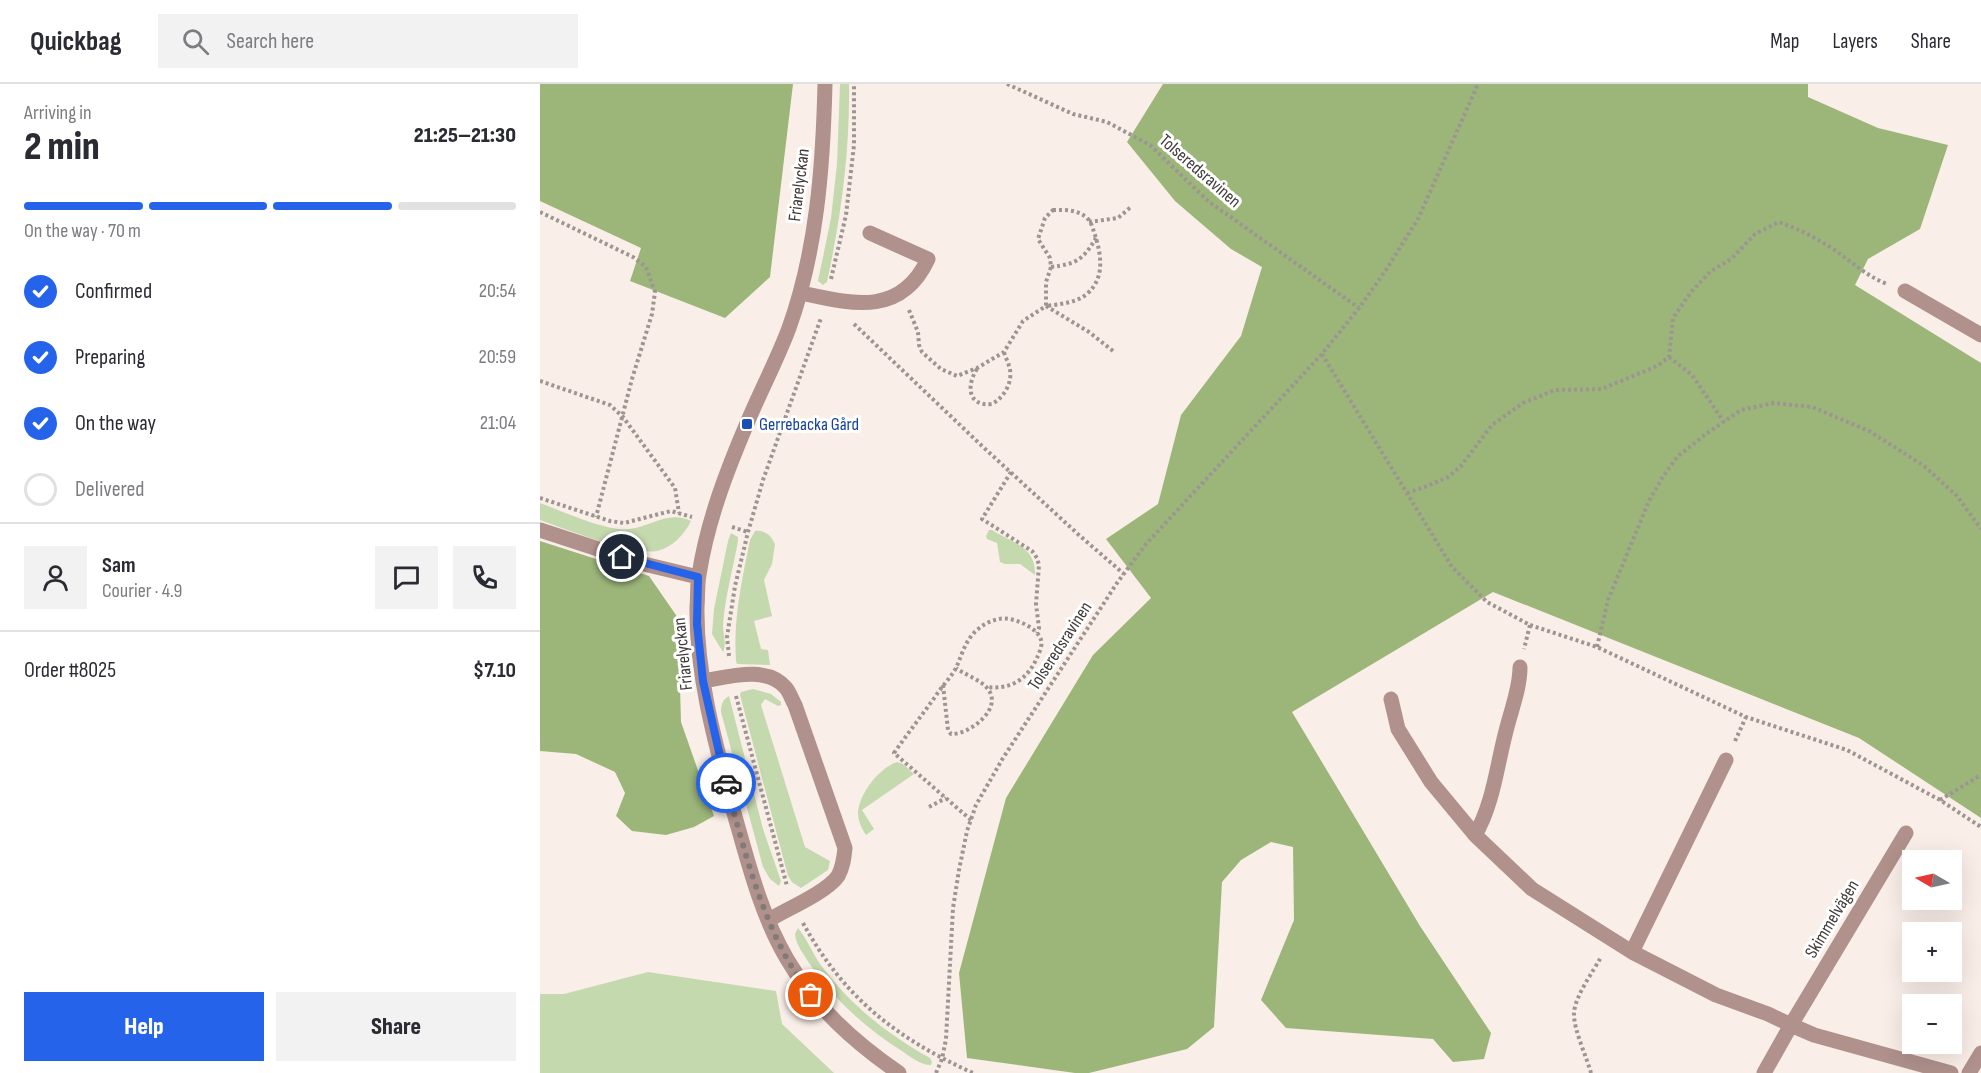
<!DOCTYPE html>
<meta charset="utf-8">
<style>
body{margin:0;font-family:"Sofia Sans Condensed",sans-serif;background:#f2f2f3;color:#2b2b33;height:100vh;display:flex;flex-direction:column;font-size:22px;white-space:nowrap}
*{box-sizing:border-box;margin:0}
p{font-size:20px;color:#7c7c81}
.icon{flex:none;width:33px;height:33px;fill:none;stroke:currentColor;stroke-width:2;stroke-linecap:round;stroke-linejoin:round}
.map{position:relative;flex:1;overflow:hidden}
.sheet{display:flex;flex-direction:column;background:#fff;width:540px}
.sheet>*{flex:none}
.needle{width:39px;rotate:279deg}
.tools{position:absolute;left:1362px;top:766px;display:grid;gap:12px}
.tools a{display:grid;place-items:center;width:60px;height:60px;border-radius:0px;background:#fff;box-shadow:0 6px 24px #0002;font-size:30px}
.pin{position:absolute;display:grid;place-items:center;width:51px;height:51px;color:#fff;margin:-26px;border:3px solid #fff;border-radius:50%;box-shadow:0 2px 6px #0007}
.courier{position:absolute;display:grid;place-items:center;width:60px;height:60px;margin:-30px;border:4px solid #2563eb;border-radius:50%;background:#fff;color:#222;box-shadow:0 2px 8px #0007}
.summary em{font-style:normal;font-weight:800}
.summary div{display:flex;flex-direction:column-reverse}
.summary{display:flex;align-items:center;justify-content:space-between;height:102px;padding:0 24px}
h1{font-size:39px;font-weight:800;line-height:45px}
.bar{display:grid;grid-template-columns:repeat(4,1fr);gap:9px 6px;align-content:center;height:72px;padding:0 24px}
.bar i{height:8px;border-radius:4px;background:#e1e1e2}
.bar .current{background:#2563eb}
.bar p{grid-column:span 4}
.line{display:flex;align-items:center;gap:15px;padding:0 24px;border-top:2px solid #e1e1e2}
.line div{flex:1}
.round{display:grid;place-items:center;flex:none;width:63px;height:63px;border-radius:0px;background:#f2f2f3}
ol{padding:0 24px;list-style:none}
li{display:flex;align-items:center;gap:18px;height:66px}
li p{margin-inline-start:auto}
li .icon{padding:6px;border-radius:50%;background:#2563eb;color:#fff;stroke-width:4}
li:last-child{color:#7c7c81}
li i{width:33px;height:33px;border:3px solid #e1e1e2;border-radius:50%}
.cta{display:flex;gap:12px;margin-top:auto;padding:12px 24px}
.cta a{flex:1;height:69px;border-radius:0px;background:#2563eb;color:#fff;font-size:24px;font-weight:800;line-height:69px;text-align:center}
.cta a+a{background:#f2f2f3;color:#2b2b33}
header{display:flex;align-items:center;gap:36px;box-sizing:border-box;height:84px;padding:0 30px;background:#fff;border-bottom:2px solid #e1e1e2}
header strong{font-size:28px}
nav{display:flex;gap:33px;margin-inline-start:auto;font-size:21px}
.search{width:420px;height:54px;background:#f2f2f3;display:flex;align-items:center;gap:15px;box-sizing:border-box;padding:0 21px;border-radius:0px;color:#7c7c81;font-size:22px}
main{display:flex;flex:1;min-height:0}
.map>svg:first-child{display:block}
.green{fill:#c5d9af}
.forest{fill:#9cb67a}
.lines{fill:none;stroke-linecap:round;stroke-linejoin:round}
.path{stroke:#9d9591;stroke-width:4;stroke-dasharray:3 3;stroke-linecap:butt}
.minor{stroke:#b0918c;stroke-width:15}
.done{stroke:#817a76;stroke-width:6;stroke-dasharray:0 10.8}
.route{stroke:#2563eb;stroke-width:8}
.transit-dot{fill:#1a4fb4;stroke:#fff;stroke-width:2}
.labels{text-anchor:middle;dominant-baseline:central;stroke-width:6;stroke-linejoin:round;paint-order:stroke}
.street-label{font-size:18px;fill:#403b39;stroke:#fff}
.transit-label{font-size:18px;fill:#164399;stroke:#fff;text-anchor:start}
</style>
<header>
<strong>Quickbag</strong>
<div class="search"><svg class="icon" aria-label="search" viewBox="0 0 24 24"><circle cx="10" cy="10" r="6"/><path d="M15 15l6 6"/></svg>Search here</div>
<nav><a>Map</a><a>Layers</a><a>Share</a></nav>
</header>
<main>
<section class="sheet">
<div class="summary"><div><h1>2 min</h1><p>Arriving in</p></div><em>21:25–21:30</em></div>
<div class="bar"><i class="current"></i><i class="current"></i><i class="current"></i><i></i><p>On the way · 70 m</p></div>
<ol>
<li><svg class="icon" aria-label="check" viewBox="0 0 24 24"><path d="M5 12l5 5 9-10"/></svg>Confirmed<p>20:54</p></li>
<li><svg class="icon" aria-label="check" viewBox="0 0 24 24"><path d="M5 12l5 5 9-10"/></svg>Preparing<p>20:59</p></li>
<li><svg class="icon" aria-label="check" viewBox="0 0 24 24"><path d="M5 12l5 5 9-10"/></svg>On the way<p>21:04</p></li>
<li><i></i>Delivered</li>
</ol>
<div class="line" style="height:108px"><a class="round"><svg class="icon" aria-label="person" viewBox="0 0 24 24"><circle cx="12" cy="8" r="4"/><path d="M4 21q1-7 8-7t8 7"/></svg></a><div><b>Sam</b><p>Courier · 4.9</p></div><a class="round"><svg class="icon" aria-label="chat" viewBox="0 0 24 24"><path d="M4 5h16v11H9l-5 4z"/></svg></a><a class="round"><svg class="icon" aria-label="phone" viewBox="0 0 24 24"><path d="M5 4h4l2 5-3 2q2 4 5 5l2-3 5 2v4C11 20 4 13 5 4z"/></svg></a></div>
<div class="line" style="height:78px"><div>Order #8025</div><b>$7.10</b></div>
<div class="cta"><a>Help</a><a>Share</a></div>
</section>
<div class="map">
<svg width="1441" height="989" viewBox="0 0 1441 989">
<rect width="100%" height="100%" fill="#faeee8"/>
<path class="green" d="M300,0h9c1,67 -8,133 -22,198l-4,3 -5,-4 13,-63 6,-54z
M0,419c22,8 67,29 89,26 22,-2 39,-19 62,-8 -7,14 -18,26 -34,30 -25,5 -91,-22 -117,-31z
M449,446h3c20,13 44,16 43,45l-15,-11h-15l-5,-2 -3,-19 -10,-4 -1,-3z
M215,447c10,-1 16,4 20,13l-3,20 -8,16 8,36 -18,5 7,28 7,1 2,15 -33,-1 -1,-3c-3,-42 6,-81 14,-121z
M191,449l7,4v4c-5,28 -13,56 -15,84 0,9 4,20 0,27l-11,-18 2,-25 14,-68z
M213,605l18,5 10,8v3l-3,1 -13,-7 -4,6 44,142 25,14 -2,9 -27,18 -9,-6 -4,-6 -48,-181 1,-3z
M189,612l34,133 18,52 -2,5 -9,-7 -7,-12 -42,-155c0,-7 1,-12 8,-16z
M357,678l6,2 11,10 -52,36 12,19 -8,6c-4,-6 -8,-14 -8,-22 1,-19 21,-45 39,-51z
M258,844c9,11 14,24 22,36 31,42 66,69 110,94l2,4 -1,3c-10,0 -21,-8 -29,-14 -37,-23 -68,-52 -93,-88 -6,-10 -13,-18 -14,-29z
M108,888l128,19 6,33 52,49h-294v-79h24z"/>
<path class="forest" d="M0,0h253l-23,193 -45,41 -95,-37 11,-33 -101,-47z
M623,0h645v13l70,31 70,17 -28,84 -52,30 -13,26 126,78v455l-122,-80 -366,-146 -201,120 128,214 71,107 -7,26 -31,3 -20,-23 -147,-11 -25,-28 33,-80 -1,-73 -22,-5 -30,18 -19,22 -8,145 -27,22 -98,24h-14l-108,-15 -8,-85 47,-175 87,-143 58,-57 -45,-59 52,-35 23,-89 60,-79 21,-69 -31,-18 -56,-48 -48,-59z
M0,457l109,35 29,42 3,104 33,94 -20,11 -28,8 -34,-4 -16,-15 9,-23 -10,-21 -39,-18 -36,-3z"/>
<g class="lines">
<path class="path" d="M467,0l66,30 34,8 43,23 58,56 151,107
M513,126c12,0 25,-1 35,9 4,4 5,11 7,16 6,19 10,41 -6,57 -11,11 -29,12 -43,14v-24l5,-15 -1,-9 -12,-19 7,-21z
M0,128l93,45 13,10 9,25 -3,22 -20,65 -36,138
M549,138l29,-4 14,-12
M511,183c25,-3 32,-7 45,-29
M291,195l15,-64 8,-70v-61
M369,226l9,22 1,13 3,7 19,17 16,7 20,-8 27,-16 19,-31 23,-15 43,26 24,19
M314,240l128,122 98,90 44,38
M782,270l130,213 35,35 43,23 -6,24
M1129,273l23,18 32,47
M437,285c-11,17 -9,38 15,35 13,-7 22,-24 17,-38 -1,-5 -4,-9 -5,-14
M0,297l70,24 13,12 52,71 4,25
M471,388l-29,47 50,32 5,7 2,7 -3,39 3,24 -2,5
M867,409l18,-6 23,-10 13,-11 31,-41 31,-22 32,-13 47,-1 55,-23 12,-9 4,-39 18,-26 20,-21 20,-12 24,-25 24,-12c19,7 36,15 54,27 18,12 33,27 54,35
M0,414l70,23 14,2 47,-12 21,6
M192,443l16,5
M990,541l67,22 149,70 101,33 93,50 41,27
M1057,563l11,-47 41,-99 13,-23 15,-21 29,-23 35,-24 33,-7 38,4 57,24 55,35 33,30 24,33
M189,572l-2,-19 8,-51 13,-54 15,-52 58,-162
M403,601l5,45 3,4c18,1 54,-26 36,-46 -5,-7 -23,-14 -31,-20
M196,612l51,190
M1195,657l11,-24
M1400,716l41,-25
M389,723l17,-9
M431,736l-77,-67c14,-20 29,-39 43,-59 6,-9 14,-17 19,-26 5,-11 8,-23 16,-33 7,-8 16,-14 27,-16 12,-3 39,8 42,21 2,5 -2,13 -4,18 -10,22 -27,32 -51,29
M263,839c41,75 93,115 170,150
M396,989l6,-14 4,-20 7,-131 6,-38 8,-39 9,-26 27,-47 114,-175 29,-39 176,-190 37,-46 27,-38 32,-51 60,-135
M1051,989c-4,-15 -18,-45 -17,-60 1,-17 19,-41 27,-56"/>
<path class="minor" d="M285,0c-2,82 -8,166 -36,244 -12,32 -28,62 -41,93 -21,49 -41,101 -49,154 -2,10 -1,21 -2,32 -1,69 19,139 37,206 14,49 27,102 53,146 28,48 67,83 112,114
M1365,207l76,44
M261,209c51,11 100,24 127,-34l-58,-26
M0,446l104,34 54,13
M163,597c25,-4 64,-16 83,7 4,5 6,12 9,17l50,143c-1,10 -2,19 -7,28 -11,16 -51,33 -69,44
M851,615l7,30 33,53 44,53 57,54 100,63 84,43 52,19 23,11 115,-192
M935,751c18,-30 22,-70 31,-104 5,-21 14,-42 14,-64
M1092,868l94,-192
M1224,989l27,-48 23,10 137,38
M1429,989l12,-20"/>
</g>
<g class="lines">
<path class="done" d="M186,699c16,59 31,120 60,174 7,13 17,26 25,38"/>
<path class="route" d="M82,473l76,20 -1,47 6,57 23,102"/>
</g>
<rect class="transit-dot" x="201" y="334" width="12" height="12" rx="3"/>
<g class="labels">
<g class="street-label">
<text transform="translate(660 87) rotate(41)">Tolseredsravinen</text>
<text transform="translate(259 101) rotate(-83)">Friarelyckan</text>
<text transform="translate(520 562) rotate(-57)">Tolseredsravinen</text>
<text transform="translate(143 570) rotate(-96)">Friarelyckan</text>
<text transform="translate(1292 835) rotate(-59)">Skimmelvägen</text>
</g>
<g class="transit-label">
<text x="219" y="340">Gerrebacka Gård</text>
</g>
</g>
</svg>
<div class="tools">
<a><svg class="needle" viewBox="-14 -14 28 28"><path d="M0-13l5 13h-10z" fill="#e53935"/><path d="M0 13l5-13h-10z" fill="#7c7c81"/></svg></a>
<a>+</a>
<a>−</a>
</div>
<div class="pin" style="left:271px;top:911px;background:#ea580c"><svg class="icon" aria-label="bag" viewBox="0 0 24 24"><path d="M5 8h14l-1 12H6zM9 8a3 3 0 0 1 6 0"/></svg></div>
<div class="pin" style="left:82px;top:473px;background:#1f2937"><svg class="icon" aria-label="home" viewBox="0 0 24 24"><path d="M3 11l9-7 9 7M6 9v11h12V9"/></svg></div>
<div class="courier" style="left:186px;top:699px"><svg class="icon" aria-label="car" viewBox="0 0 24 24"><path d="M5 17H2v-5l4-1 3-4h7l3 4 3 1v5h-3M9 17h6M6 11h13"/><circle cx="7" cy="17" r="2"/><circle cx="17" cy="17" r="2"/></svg></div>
</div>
</main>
